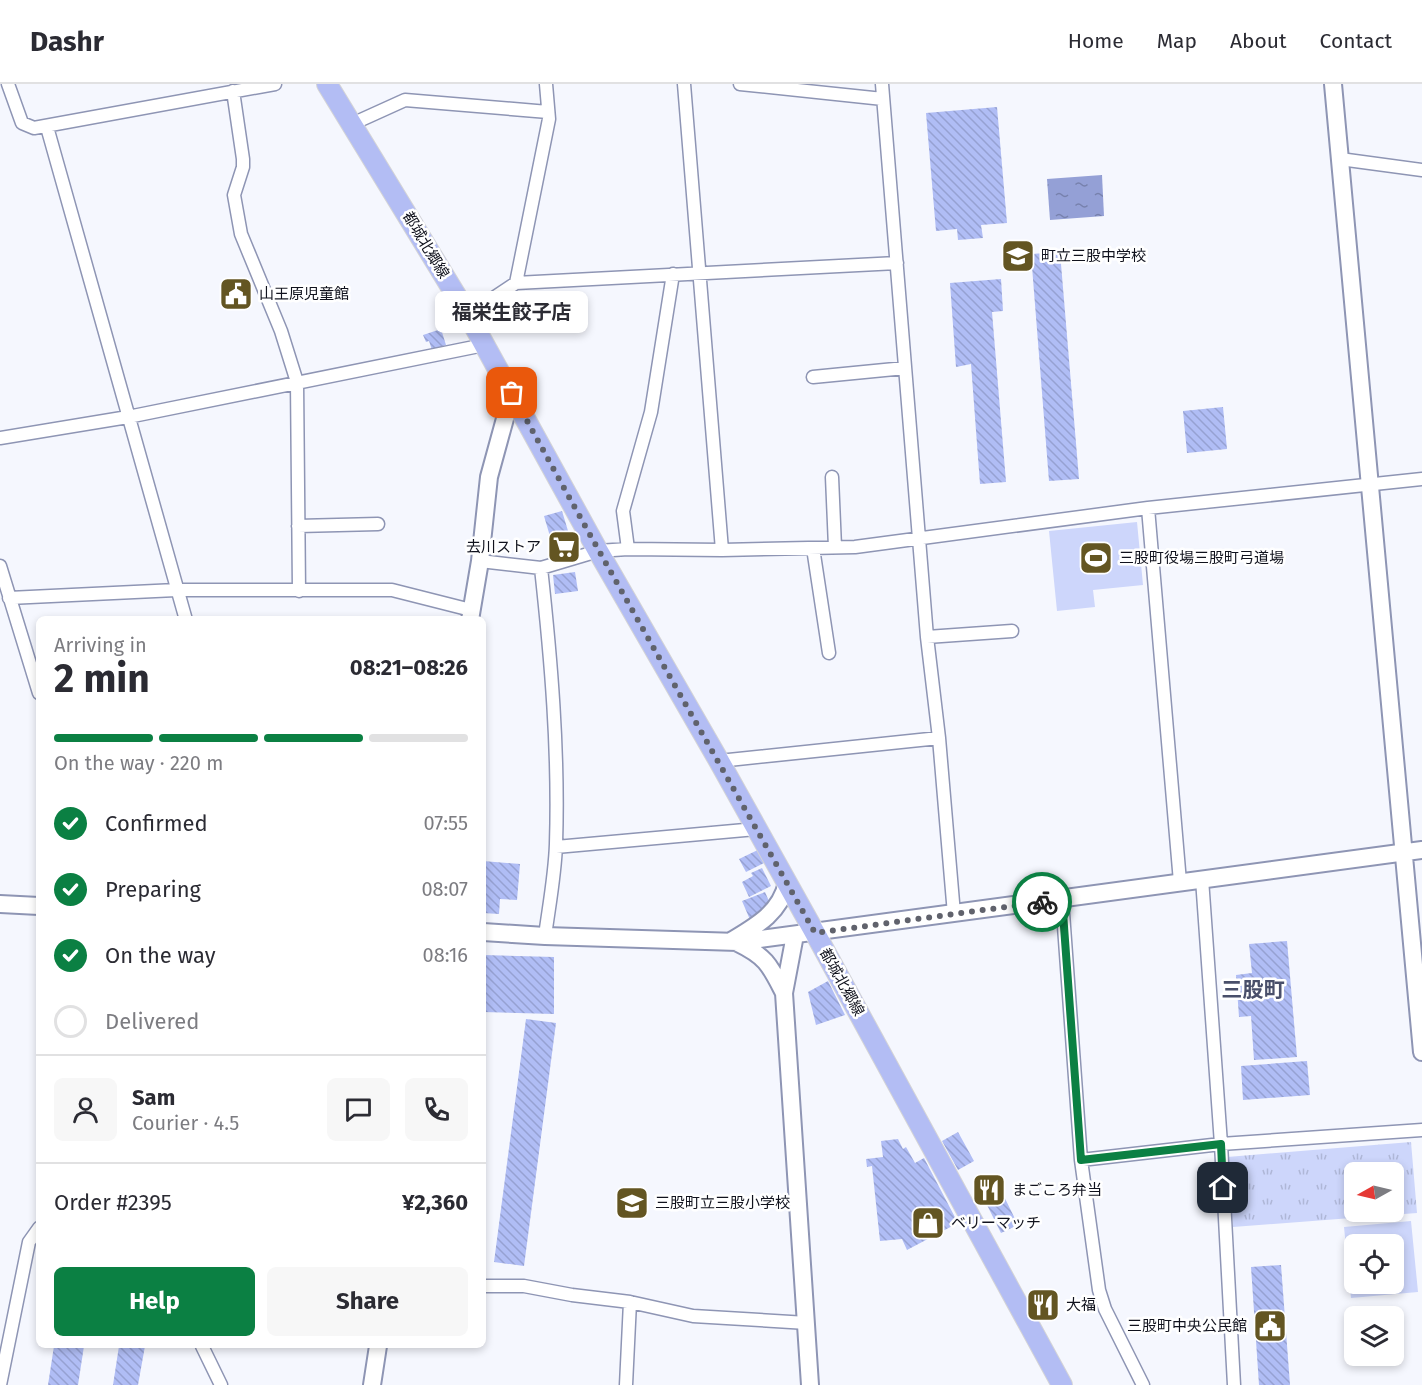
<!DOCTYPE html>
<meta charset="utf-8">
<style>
body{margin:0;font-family:"Fira Sans","Noto Sans JP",sans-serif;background:#f7f7f7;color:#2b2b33;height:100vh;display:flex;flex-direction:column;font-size:22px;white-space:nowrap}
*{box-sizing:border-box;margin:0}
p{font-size:20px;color:#7c7c81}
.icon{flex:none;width:33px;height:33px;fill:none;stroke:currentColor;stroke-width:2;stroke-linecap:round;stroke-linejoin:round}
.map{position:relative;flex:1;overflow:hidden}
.drawer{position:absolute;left:36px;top:532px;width:450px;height:732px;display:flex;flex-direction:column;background:#fff;border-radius:9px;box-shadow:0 3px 9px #0003}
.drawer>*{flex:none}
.needle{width:39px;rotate:262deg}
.buttons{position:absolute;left:1344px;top:1078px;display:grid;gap:12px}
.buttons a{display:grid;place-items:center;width:60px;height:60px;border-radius:9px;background:#fff;box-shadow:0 3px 9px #0003;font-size:30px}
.pin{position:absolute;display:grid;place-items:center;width:51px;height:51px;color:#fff;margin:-26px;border-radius:12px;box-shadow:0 3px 9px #0006}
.courier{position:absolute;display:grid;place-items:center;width:60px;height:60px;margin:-30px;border:4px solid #0b8043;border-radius:50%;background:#fff;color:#222;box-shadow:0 2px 8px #0007}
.bubble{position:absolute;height:42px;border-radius:9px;background:#fff;box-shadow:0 3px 9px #0003;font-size:20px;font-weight:700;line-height:42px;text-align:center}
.overview em{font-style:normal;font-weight:700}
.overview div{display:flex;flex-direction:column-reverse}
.overview{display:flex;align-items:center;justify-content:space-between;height:102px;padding:0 18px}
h1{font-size:39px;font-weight:700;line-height:45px}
.bar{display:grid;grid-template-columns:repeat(4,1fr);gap:9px 6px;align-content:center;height:72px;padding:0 18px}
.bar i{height:8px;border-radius:4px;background:#e1e1e2}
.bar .selected{background:#0b8043}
.bar p{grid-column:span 4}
.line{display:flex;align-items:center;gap:15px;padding:0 18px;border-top:2px solid #e1e1e2}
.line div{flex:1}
.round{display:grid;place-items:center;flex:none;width:63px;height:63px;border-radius:9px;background:#f7f7f7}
ol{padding:0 18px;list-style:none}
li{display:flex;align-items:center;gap:18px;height:66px}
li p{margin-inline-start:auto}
li .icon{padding:6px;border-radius:50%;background:#0b8043;color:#fff;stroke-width:4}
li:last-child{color:#7c7c81}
li i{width:33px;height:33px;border:3px solid #e1e1e2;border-radius:50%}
.button{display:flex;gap:12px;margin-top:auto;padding:12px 18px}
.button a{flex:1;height:69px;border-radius:9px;background:#0b8043;color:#fff;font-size:24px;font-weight:700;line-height:69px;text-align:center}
.button a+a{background:#f7f7f7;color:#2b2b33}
header{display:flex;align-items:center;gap:36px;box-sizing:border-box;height:84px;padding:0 30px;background:#fff;border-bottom:2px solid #e1e1e2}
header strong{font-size:28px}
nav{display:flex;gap:33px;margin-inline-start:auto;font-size:21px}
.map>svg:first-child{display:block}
.green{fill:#cdd6fb;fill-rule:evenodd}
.park{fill:url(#park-tufts);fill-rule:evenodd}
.water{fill:url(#water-ripples)}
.building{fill:url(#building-back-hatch)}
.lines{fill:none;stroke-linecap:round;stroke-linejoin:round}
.minor-casing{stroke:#8e95b4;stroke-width:15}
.tertiary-casing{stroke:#8e95b4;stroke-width:20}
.primary-casing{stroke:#d4d4d6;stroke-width:22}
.minor{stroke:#fff;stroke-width:12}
.tertiary{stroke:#fff;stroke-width:16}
.primary{stroke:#b3bdf4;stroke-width:20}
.done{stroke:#60626c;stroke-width:6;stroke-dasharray:0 10.8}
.route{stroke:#0b8043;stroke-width:8}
.labels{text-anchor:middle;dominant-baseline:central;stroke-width:5;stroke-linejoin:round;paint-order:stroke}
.street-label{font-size:15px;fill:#10121d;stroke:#fff}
.poi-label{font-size:15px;fill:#10121d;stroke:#fff;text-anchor:start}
.district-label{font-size:21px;font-weight:bold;fill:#494f6a;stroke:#fff}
</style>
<header>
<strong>Dashr</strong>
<nav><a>Home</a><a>Map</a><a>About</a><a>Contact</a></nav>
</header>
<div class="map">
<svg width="1422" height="1301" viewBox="0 0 1422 1301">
<defs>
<pattern id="park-tufts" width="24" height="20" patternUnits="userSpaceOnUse" patternTransform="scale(1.5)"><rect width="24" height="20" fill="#cdd6fb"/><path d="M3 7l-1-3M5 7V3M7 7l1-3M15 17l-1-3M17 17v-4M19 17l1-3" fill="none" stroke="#afb7d7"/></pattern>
<pattern id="water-ripples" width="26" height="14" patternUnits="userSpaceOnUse" patternTransform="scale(1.5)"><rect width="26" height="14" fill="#94a0d6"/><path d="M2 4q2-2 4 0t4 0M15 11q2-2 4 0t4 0" fill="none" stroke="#7781ad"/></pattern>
<pattern id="building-back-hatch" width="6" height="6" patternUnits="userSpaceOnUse" patternTransform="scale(1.5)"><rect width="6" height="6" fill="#b0bdf5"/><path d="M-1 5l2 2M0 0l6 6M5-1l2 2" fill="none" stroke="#96a1d2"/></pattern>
</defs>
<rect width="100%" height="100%" fill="#f5f7fe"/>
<path class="green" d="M1137,438l6,63 -50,5 2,17 -38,4 -8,-80z
M1411,1137l7,71 -67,6 -7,-71zM1354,1161h40v39h-40z"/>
<path class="park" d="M1411,1058l6,71 -184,14 -6,-70zM1354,1089h40v39h-40z"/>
<path class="water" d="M1102,91l2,41 -54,4 -3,-41z"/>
<path class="building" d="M997,23l10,116 -26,2 2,13 -25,2 -1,-11 -21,2 -10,-118z
M1060,168l19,227 -30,2 -18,-227z
M1001,195l2,32 -11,1 14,170 -26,2 -9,-120 -15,3 -6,-84z
M441,245l5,16 -14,5 -3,-9 -3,1 -3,-7z
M1223,323l4,42 -40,4 -4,-42z
M562,427l13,43 -18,6 -13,-44z
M575,488l3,19 -23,3 -2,-19z
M762,764l6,13 -22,11 -7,-13z
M483,777l37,3 -3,36 -17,-1 -1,15 -16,-1z
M762,784l9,18 -22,11 -7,-15 11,-6 -2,-3z
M765,808l7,16 -21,14 -9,-21z
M1287,857l10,116 -43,3 -3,-44 -12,1 -3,-42 16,-2 -3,-29z
M483,871l71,2v57l-71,-2z
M828,897l17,34 -29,10 -8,-33z
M526,935l30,4 -32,243 -30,-4z
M1307,977l3,34 -67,5 -2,-34z
M958,1048l16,29 -16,9 -16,-29z
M898,1055l5,10 3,-2 9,16 9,-5 34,65 -51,27 -5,-11 -22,2 -8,-75 -5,1 -1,-8 17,-2 -2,-16z
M995,1094l23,47 -17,8 -23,-46z
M1281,1181l9,120h-31l-8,-118z
M1049,1211l7,14 -17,8 -7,-14z
M54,1262h30l-6,39h-30z
M119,1262h26l-7,39h-25z"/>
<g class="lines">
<g class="minor-casing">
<path id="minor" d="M8,0l14,39 12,5 241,-44
M684,0l38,466
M740,0l143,15
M882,0l45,553 12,101 15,176
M233,7l10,68v8l-9,28 7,39 40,97 16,51 2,209
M352,40l53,-24 143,12
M47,43l139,493
M1340,75l82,11
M516,199l33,-164 -3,-35
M468,231l48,-32 381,-20
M813,293l92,-9
M0,354l128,-21 356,-72
M832,393l3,70
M1148,424l32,374
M298,442l80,-2
M813,464l16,105
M628,465l-5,-38 28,-99 22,-138
M480,477l61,7 57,-17 30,-2 94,1 133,-3 293,-39 274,-29
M0,482l39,127
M541,484c10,91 18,184 15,276 -1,31 -7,62 -11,92
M9,514l167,-8h216l79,20
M927,553l85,-6
M719,677l220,-23
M556,763l200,-18
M1202,795l19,265 13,241
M1062,815l19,261 18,130 6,19 38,76
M1081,1076l140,-16 201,-14
M483,1202h41l48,9 58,7 63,14 114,7
M202,1262l19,39
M0,1301l29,-143 10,-14
M626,1301l4,-83"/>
</g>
<g class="tertiary-casing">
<path id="tertiary" d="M1333,0l89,968
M470,536l10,-59 9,-84 23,-84
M0,820l39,2
M483,848l62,4 193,6 684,-92
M795,851l-11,58 26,392
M731,857c25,-15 49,-28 56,-58
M738,859c29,14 32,23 46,50
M372,1301l6,-39"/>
</g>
<g class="primary-casing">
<path id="primary" d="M327,0l141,231 130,236 121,210 96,172 247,452"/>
</g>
<use href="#minor" class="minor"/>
<use href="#tertiary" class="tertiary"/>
<use href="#primary" class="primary"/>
</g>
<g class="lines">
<path class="done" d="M512,309c98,181 202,360 303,540l227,-31"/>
<path class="route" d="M1042,818l20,-3 19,261 140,-16 2,44"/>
</g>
<defs>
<g id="school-square" transform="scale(1.725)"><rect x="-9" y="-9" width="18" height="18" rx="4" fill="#635522" stroke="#fff"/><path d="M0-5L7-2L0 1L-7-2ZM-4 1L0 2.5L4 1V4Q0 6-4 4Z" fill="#fff"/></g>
<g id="civic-square" transform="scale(1.725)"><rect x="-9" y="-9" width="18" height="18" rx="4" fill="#635522" stroke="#fff"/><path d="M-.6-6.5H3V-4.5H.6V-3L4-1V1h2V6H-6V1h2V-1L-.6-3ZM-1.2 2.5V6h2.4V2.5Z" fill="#fff"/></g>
<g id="supermarket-square" transform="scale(1.725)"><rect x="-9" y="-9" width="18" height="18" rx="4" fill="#635522" stroke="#fff"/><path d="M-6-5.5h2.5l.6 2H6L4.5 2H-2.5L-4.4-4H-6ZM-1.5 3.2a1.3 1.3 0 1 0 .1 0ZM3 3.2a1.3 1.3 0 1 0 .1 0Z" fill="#fff"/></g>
<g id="stadium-square" transform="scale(1.725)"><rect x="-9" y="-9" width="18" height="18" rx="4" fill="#635522" stroke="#fff"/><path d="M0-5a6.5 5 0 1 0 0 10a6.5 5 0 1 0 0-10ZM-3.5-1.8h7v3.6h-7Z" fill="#fff"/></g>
<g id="restaurant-square" transform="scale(1.725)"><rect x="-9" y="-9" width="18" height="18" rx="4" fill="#635522" stroke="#fff"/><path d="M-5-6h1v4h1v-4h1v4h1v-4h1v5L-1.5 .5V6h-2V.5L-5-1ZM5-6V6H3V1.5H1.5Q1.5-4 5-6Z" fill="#fff"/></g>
<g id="shop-square" transform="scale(1.725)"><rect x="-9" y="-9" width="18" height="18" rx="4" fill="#635522" stroke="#fff"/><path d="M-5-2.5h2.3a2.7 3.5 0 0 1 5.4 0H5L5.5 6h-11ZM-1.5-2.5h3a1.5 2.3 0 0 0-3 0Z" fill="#fff"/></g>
</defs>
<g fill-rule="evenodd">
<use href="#school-square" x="1018" y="172"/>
<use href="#civic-square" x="236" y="210"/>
<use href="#supermarket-square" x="564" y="463"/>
<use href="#stadium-square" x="1096" y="474"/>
<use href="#restaurant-square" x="989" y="1106"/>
<use href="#school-square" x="632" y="1119"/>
<use href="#shop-square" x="928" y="1139"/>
<use href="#restaurant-square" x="1043" y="1221"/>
<use href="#civic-square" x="1270" y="1242"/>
</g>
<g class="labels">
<g class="street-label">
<text transform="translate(426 161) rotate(59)">都城北郷線</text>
<text transform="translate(842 898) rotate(61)">都城北郷線</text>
</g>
<g class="poi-label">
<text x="1041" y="172">町立三股中学校</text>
<text x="259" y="210">山王原児童館</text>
<text x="541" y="463" text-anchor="end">去川ストア</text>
<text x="1119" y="474">三股町役場三股町弓道場</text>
<text x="1012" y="1106">まごころ弁当</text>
<text x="655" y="1119">三股町立三股小学校</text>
<text x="951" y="1139">ベリーマッチ</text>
<text x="1066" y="1221">大福</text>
<text x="1247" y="1242" text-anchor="end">三股町中央公民館</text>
</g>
<g class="district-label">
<text x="1253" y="906">三股町</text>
</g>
</g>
</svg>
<div class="buttons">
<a><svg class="needle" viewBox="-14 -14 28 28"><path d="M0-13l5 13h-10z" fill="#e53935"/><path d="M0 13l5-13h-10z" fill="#7c7c81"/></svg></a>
<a><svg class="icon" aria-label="locate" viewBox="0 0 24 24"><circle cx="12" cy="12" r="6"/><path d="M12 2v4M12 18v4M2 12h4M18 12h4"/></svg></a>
<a><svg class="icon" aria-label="layers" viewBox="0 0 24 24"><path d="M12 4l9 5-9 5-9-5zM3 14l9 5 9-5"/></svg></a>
</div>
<div class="pin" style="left:512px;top:309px;background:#ea580c"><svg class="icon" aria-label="bag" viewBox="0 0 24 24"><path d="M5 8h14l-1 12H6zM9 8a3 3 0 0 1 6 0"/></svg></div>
<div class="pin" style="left:1223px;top:1104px;background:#1f2937"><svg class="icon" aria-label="home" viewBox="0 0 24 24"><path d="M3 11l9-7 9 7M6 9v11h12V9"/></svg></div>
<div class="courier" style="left:1042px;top:818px"><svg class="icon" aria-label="bike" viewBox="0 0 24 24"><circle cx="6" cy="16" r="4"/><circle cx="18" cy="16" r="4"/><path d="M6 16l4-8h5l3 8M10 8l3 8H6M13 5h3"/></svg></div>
<div class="bubble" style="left:435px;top:207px;width:153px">福栄生餃子店</div>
<section class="drawer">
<div class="overview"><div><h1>2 min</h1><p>Arriving in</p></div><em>08:21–08:26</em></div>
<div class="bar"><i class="selected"></i><i class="selected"></i><i class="selected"></i><i></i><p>On the way · 220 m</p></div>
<ol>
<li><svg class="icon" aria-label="check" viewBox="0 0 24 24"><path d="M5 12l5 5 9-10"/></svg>Confirmed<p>07:55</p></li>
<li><svg class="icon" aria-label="check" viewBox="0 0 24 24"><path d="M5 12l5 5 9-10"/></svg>Preparing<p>08:07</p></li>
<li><svg class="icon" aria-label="check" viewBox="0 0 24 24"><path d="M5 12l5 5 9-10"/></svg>On the way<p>08:16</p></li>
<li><i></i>Delivered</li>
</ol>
<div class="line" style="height:108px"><a class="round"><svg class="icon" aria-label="person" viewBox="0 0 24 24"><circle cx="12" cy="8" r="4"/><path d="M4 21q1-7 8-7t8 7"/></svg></a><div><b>Sam</b><p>Courier · 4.5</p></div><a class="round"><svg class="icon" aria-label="chat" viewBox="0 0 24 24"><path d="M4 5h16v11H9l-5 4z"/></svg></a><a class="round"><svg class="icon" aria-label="phone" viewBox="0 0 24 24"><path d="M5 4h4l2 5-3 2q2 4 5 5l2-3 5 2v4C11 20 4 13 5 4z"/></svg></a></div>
<div class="line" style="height:78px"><div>Order #2395</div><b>¥2,360</b></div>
<div class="button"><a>Help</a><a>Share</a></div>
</section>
</div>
